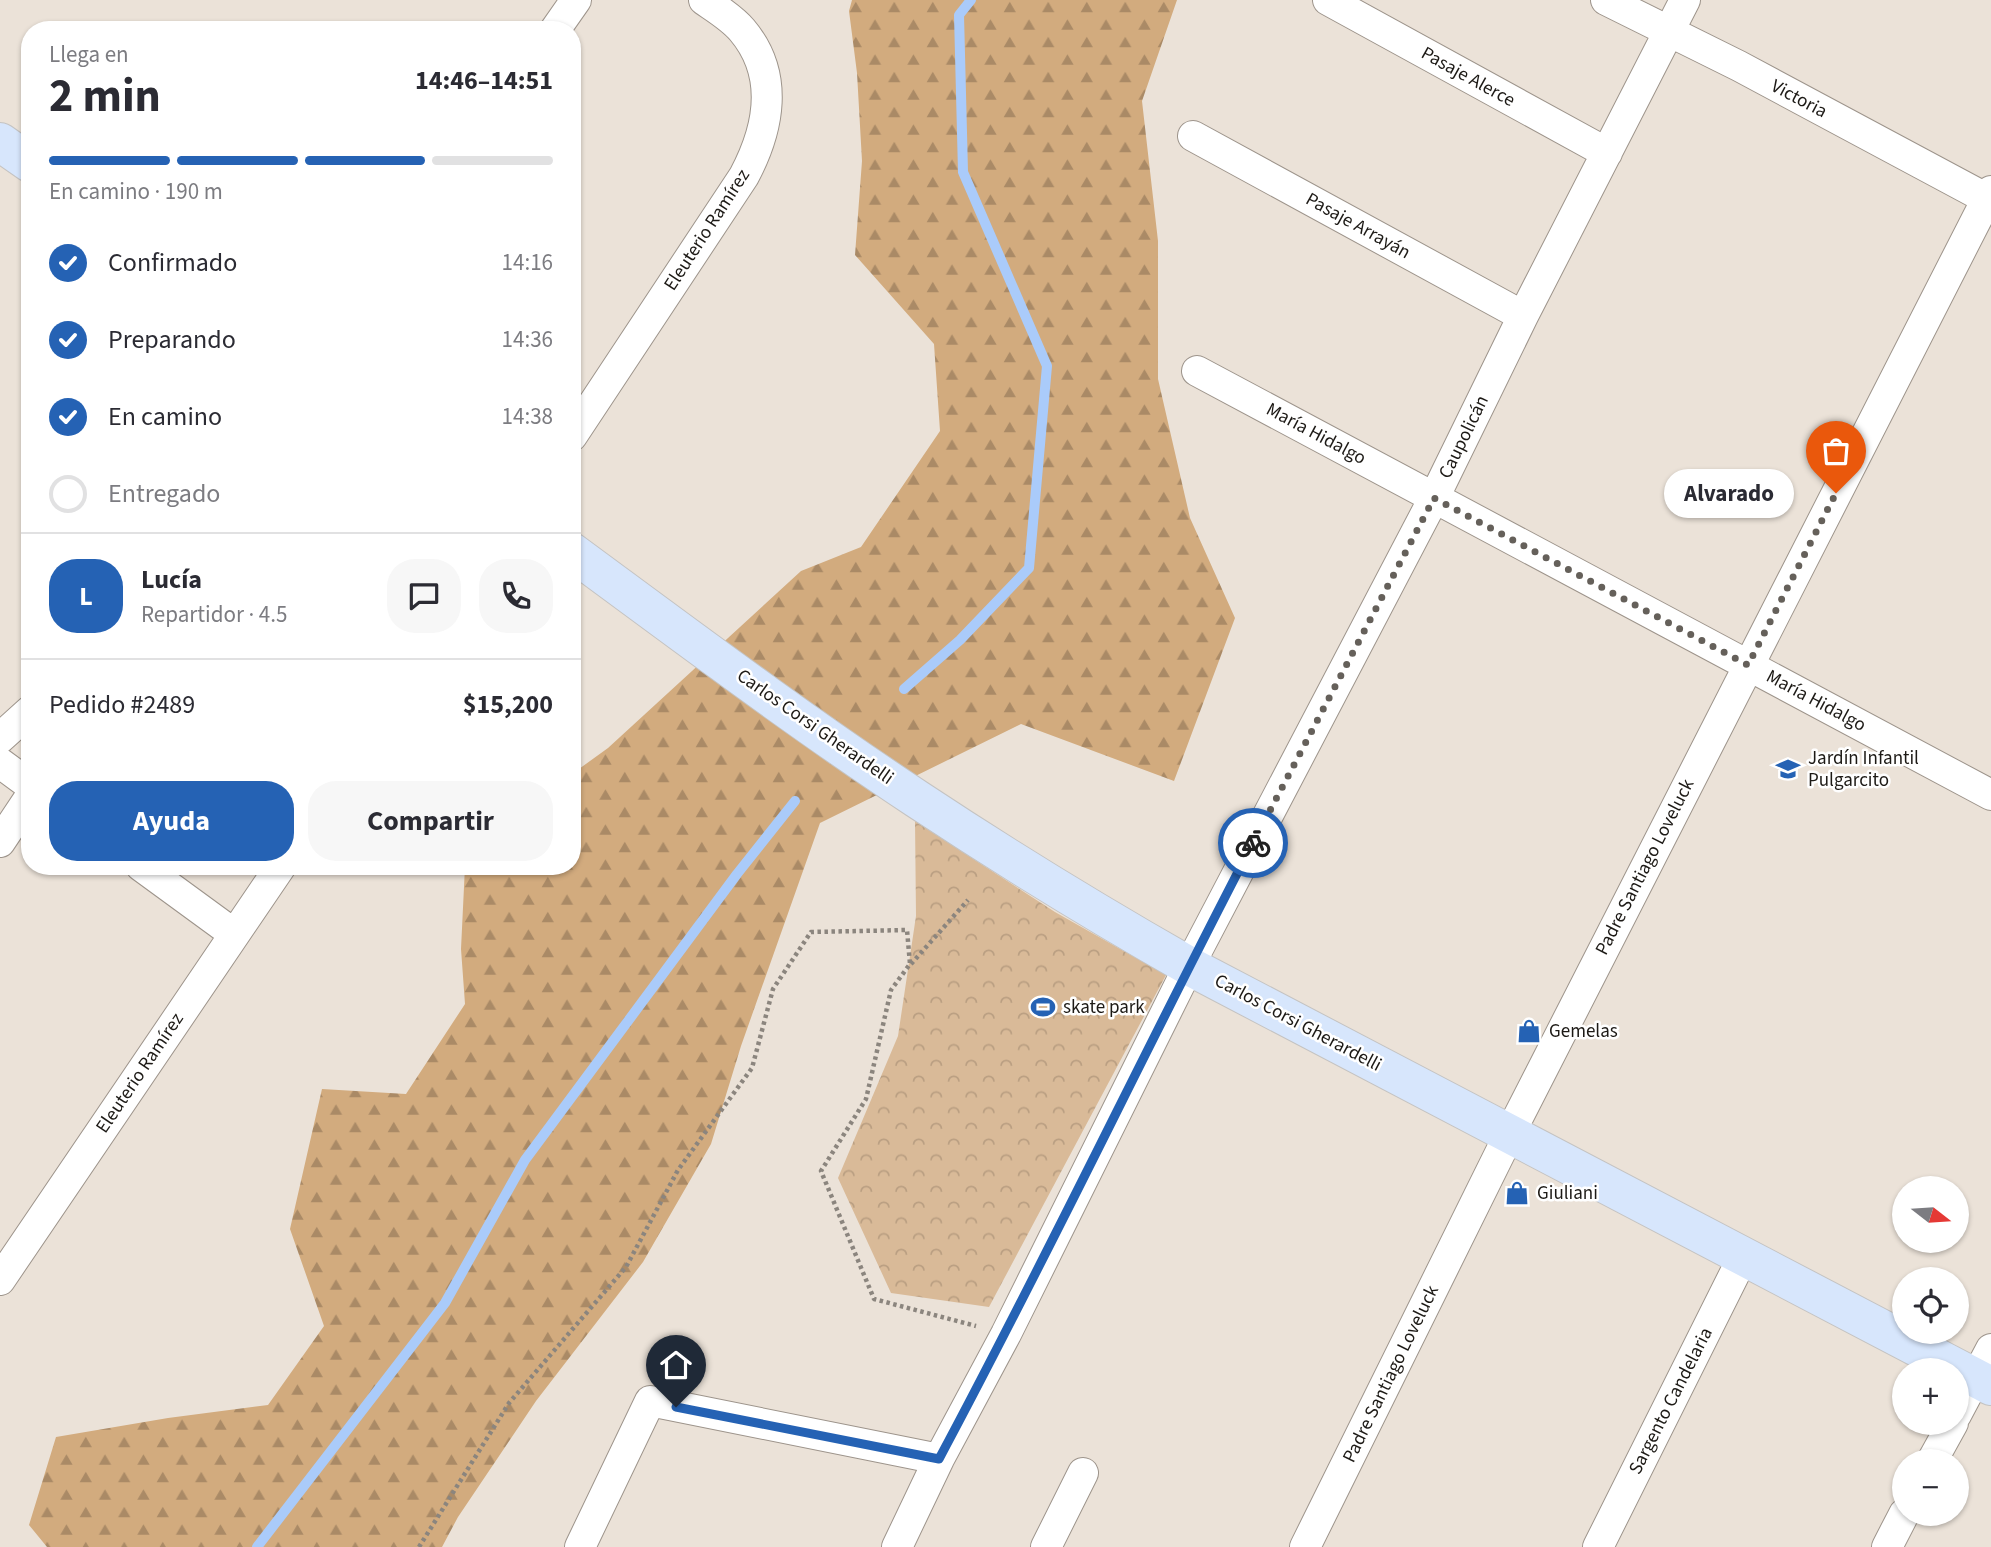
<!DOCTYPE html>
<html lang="es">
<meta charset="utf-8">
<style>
body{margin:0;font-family:"Source Sans 3",sans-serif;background:#f7f7f7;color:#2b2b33;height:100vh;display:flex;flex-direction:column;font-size:26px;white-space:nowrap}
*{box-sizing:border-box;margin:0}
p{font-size:23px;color:#7c7c81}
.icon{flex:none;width:38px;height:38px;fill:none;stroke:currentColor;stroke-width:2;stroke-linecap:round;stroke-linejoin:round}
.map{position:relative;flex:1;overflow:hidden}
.drawer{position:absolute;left:21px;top:21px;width:560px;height:854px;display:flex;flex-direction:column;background:#fff;border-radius:28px;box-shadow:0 2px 5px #0004}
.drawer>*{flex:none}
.needle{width:46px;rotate:107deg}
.controls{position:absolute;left:1892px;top:1176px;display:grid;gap:14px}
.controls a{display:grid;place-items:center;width:77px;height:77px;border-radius:50%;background:#fff;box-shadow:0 2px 5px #0004;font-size:35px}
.pin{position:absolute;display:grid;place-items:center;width:60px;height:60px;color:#fff;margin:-72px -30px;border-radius:50% 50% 50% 0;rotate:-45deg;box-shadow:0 0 7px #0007}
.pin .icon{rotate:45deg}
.courier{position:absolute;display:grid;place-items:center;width:70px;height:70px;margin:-35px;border:5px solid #2562b4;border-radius:50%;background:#fff;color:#222;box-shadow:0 2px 9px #0007}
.bubble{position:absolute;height:49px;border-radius:24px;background:#fff;box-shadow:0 2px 5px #0004;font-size:23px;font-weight:700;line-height:49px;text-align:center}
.head em{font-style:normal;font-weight:700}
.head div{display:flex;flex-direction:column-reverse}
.head{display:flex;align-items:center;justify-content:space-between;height:119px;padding:0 28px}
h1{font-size:46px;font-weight:700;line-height:52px}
.bar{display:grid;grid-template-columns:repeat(4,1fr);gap:10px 7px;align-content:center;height:84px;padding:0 28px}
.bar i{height:9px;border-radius:5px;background:#e1e1e2}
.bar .selected{background:#2562b4}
.bar p{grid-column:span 4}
.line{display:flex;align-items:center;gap:18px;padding:0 28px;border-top:2px solid #e1e1e2}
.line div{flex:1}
.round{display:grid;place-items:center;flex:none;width:74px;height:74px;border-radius:28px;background:#f7f7f7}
ol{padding:0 28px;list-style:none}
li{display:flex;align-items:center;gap:21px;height:77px}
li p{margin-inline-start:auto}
li .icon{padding:7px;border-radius:50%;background:#2562b4;color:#fff;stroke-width:4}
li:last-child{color:#7c7c81}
li i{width:38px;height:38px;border:4px solid #e1e1e2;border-radius:50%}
.cta{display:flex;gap:14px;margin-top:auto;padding:14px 28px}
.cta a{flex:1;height:80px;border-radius:28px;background:#2562b4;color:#fff;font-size:28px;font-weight:700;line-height:80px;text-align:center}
.cta a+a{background:#f7f7f7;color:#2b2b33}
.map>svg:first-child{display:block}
.forest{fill:url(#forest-firs)}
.park{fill:url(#park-crowns)}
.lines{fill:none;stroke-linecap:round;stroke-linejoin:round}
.stream{stroke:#aacbfa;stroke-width:10}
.minor-casing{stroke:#9d948b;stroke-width:32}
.primary-casing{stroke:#c4c3c2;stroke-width:40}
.path{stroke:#8b857e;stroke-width:4.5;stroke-dasharray:3.5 3.5;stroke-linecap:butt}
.minor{stroke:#fff;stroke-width:30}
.primary{stroke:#d7e6fc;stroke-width:38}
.done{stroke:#65605a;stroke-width:7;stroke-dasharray:0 12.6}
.route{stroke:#2562b4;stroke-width:9}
.labels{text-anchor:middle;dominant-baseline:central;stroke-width:5;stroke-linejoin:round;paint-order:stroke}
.street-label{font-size:19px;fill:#1d1a16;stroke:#fff}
.poi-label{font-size:19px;fill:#1d1a16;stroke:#fff;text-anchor:start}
</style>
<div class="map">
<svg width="1991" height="1547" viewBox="0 0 1991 1547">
<defs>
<pattern id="forest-firs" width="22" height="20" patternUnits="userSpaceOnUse" patternTransform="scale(1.75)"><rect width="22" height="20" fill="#d2ab7e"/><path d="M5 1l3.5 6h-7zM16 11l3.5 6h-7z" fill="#aa8a66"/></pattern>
<pattern id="park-crowns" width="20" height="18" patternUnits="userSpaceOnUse" patternTransform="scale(1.75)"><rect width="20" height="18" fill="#d9ba98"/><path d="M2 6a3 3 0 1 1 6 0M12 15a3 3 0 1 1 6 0" fill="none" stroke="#ba9f82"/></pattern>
</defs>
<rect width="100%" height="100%" fill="#ebe2d8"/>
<path class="forest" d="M852,0h325l-35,101 16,140v138l32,139 45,100 -61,163 -153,-57 -201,99 -79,223 -30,98 -68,118 -107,139 -78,116 -16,30h-395l-18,-22 27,-88 112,-19 100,-13 56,-79 -34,-97 32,-140 84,5 59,-90 -4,-55 4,-83h107v-92l36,-26 193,-177 60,-24 79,-116 -6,-87 -79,-89 7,-94 -5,-88 -8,-62z"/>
<path class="park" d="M915,821l140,91 111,63 -177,332 -98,-14 -53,-115 60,-142 18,-120z"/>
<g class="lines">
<path class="stream" d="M904,689l56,-49 69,-72 18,-202 -84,-194 -4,-157 12,-15
M257,1547l188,-244 80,-143 212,-286 58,-73"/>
<g class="minor-casing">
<path id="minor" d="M1328,0l279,153
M1606,0l133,66 252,135
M555,30l21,-30
M1193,136l330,180
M1197,371l794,424
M572,436l172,-260c25,-47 36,-101 -2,-146 -10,-12 -25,-21 -38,-30
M0,738l30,-27
M0,763l30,22
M0,842l30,-45
M141,866l93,68
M0,1280l281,-414
M1956,1415l35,-66
M1932,1461l21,-38
M580,1547l70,-146 289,58
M897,1547l42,-88 67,-125 183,-368 245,-468 89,-182 162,-316
M1046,1547l37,-74
M1305,1547l204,-412 482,-944
M1598,1547l146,-292
M1887,1547l17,-33"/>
</g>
<g class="primary-casing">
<path id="primary" d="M0,142l30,21
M572,552c114,84 227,169 345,247 89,59 179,114 272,167l802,420"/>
</g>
<path class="path" d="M911,964l57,-64
M419,1547l90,-144 117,-136 52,-97 74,-102 21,-79 38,-57 96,-2 3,34 -19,26 -25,109 -45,72 53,128 102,27"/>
<use href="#minor" class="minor"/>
<use href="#primary" class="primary"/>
</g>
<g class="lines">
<path class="done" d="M1253,843l181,-345 314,167 88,-172"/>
<path class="route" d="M676,1407l263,52c109,-203 207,-411 314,-616"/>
</g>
<defs>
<g id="school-bare" transform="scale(1.89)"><path d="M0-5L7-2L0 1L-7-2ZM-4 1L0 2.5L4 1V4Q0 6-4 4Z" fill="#2562b4" stroke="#fff" stroke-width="2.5" paint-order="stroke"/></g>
<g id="stadium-bare" transform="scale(1.89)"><path d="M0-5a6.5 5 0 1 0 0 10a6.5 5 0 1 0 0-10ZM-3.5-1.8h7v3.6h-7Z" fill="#2562b4" stroke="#fff" stroke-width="2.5" paint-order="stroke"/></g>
<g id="shop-bare" transform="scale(1.89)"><path d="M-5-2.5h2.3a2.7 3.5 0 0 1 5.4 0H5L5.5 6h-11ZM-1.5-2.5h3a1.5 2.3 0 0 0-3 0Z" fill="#2562b4" stroke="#fff" stroke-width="2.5" paint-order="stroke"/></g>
</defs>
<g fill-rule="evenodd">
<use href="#school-bare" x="1788" y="769"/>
<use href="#stadium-bare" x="1043" y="1007"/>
<use href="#shop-bare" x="1529" y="1031"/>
<use href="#shop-bare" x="1517" y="1193"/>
</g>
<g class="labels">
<g class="street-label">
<text transform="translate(1468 77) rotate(29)">Pasaje Alerce</text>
<text transform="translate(1799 99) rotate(28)">Victoria</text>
<text transform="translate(1358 226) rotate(29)">Pasaje Arrayán</text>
<text transform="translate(707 230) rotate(-57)">Eleuterio Ramírez</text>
<text transform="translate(1316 434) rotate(28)">María Hidalgo</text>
<text transform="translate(1464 437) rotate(-64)">Caupolicán</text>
<text transform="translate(1816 701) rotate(28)">María Hidalgo</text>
<text transform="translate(815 727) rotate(35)">Carlos Corsi Gherardelli</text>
<text transform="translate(1645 867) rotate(-63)">Padre Santiago Loveluck</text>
<text transform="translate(1298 1023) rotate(28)">Carlos Corsi Gherardelli</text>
<text transform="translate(140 1073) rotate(-56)">Eleuterio Ramírez</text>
<text transform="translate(1391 1374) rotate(-64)">Padre Santiago Loveluck</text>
<text transform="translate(1671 1401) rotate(-63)">Sargento Candelaria</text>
</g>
<g class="poi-label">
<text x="1808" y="758">Jardín Infantil<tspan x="1808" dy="22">Pulgarcito</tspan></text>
<text x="1063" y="1007">skate park</text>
<text x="1549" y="1031">Gemelas</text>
<text x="1537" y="1193">Giuliani</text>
</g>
</g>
</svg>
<div class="controls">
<a><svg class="needle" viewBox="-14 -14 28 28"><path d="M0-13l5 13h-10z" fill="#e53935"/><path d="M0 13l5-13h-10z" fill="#7c7c81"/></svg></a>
<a><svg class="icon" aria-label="locate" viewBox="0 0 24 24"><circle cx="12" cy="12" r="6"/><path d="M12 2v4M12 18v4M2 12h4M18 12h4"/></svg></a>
<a>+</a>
<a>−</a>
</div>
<div class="pin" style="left:1836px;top:493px;background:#ea580c"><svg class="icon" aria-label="bag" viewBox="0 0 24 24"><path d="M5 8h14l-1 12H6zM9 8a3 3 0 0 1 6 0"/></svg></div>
<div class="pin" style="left:676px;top:1407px;background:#1f2937"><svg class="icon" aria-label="home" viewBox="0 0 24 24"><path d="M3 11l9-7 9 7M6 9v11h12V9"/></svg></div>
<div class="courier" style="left:1253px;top:843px"><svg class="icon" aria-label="bike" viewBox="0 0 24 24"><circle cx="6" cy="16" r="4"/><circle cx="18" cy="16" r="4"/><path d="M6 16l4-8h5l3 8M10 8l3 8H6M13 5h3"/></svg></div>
<div class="bubble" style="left:1664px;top:469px;width:130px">Alvarado</div>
<section class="drawer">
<div class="head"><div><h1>2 min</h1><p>Llega en</p></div><em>14:46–14:51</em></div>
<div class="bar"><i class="selected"></i><i class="selected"></i><i class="selected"></i><i></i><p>En camino · 190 m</p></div>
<ol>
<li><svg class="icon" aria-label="check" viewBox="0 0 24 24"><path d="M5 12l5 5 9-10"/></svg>Confirmado<p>14:16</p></li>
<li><svg class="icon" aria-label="check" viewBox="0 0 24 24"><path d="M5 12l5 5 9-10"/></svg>Preparando<p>14:36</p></li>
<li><svg class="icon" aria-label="check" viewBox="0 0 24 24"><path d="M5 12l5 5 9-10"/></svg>En camino<p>14:38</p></li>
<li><i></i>Entregado</li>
</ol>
<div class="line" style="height:126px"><b class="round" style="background:#2562b4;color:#fff">L</b><div><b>Lucía</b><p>Repartidor · 4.5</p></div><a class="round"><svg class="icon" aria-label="chat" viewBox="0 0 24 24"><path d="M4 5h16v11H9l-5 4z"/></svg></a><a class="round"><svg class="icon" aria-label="phone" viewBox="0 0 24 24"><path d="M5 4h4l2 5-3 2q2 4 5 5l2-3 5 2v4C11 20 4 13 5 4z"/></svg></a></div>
<div class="line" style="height:91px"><div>Pedido #2489</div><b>$15,200</b></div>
<div class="cta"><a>Ayuda</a><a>Compartir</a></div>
</section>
</div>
